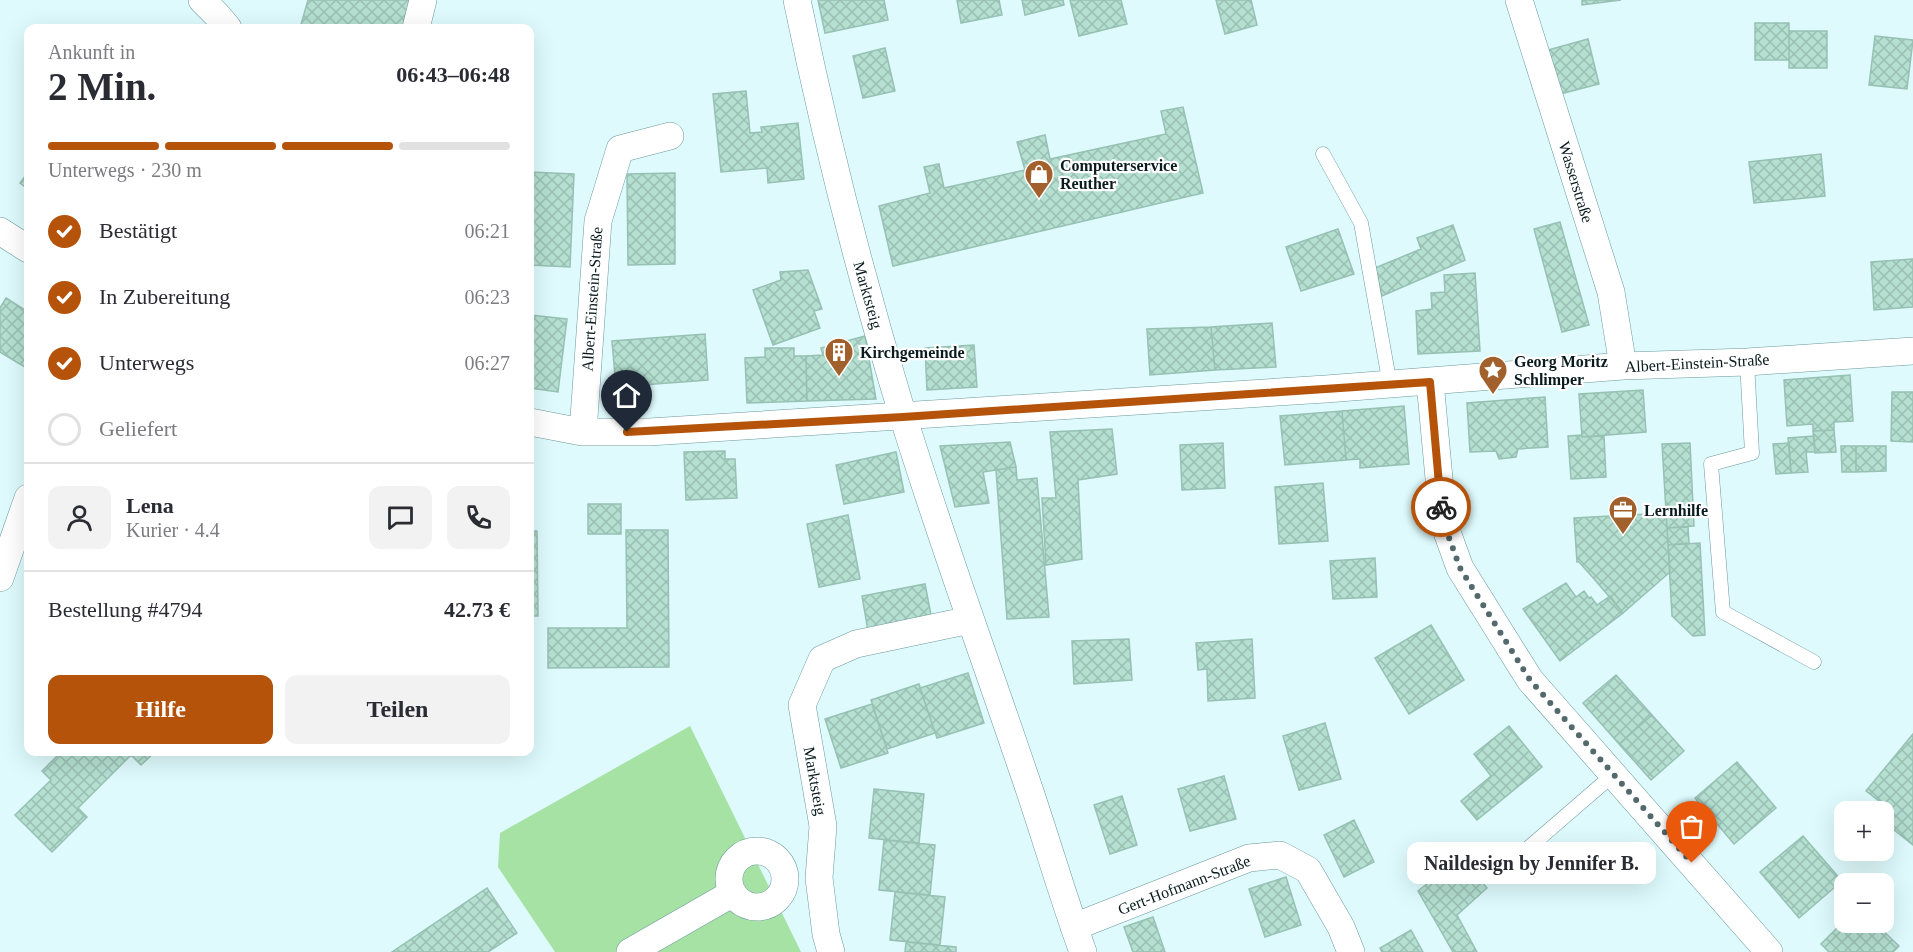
<!DOCTYPE html>
<html lang="de">
<meta charset="utf-8">
<style>
body{margin:0;font-family:Georgia,serif;background:#f2f2f3;color:#2b2b33;height:100vh;display:flex;flex-direction:column;font-size:22px;white-space:nowrap}
*{box-sizing:border-box;margin:0}
p{font-size:20px;color:#7c7c81}
.icon{flex:none;width:33px;height:33px;fill:none;stroke:currentColor;stroke-width:2;stroke-linecap:round;stroke-linejoin:round}
.map{position:relative;flex:1;overflow:hidden}
.sheet{position:absolute;left:24px;top:24px;width:510px;height:732px;display:flex;flex-direction:column;background:#fff;border-radius:12px;box-shadow:0 6px 24px #0002}
.sheet>*{flex:none}
.fabs{position:absolute;left:1834px;top:801px;display:grid;gap:12px}
.fabs a{display:grid;place-items:center;width:60px;height:60px;border-radius:12px;background:#fff;box-shadow:0 6px 24px #0002;font-size:30px}
.pin{position:absolute;display:grid;place-items:center;width:51px;height:51px;color:#fff;margin:-62px -26px;border-radius:50% 50% 50% 0;rotate:-45deg;box-shadow:0 0 6px #0007}
.pin .icon{rotate:45deg}
.courier{position:absolute;display:grid;place-items:center;width:60px;height:60px;margin:-30px;border:4px solid #b45309;border-radius:50%;background:#fff;color:#222;box-shadow:0 2px 8px #0007}
.bubble{position:absolute;height:42px;border-radius:12px;background:#fff;box-shadow:0 6px 24px #0002;font-size:20px;font-weight:700;line-height:42px;text-align:center}
.head em{font-style:normal;font-weight:700}
.head div{display:flex;flex-direction:column-reverse}
.head{display:flex;align-items:center;justify-content:space-between;height:102px;padding:0 24px}
h1{font-size:39px;font-weight:700;line-height:45px}
.bar{display:grid;grid-template-columns:repeat(4,1fr);gap:9px 6px;align-content:center;height:72px;padding:0 24px}
.bar i{height:8px;border-radius:4px;background:#e1e1e2}
.bar .active{background:#b45309}
.bar p{grid-column:span 4}
.line{display:flex;align-items:center;gap:15px;padding:0 24px;border-top:2px solid #e1e1e2}
.line div{flex:1}
.round{display:grid;place-items:center;flex:none;width:63px;height:63px;border-radius:12px;background:#f2f2f3}
ol{padding:0 24px;list-style:none}
li{display:flex;align-items:center;gap:18px;height:66px}
li p{margin-inline-start:auto}
li .icon{padding:6px;border-radius:50%;background:#b45309;color:#fff;stroke-width:4}
li:last-child{color:#7c7c81}
li i{width:33px;height:33px;border:3px solid #e1e1e2;border-radius:50%}
.button{display:flex;gap:12px;margin-top:auto;padding:12px 24px}
.button a{flex:1;height:69px;border-radius:12px;background:#b45309;color:#fff;font-size:24px;font-weight:700;line-height:69px;text-align:center}
.button a+a{background:#f2f2f3;color:#2b2b33}
.map>svg:first-child{display:block}
.grass{fill:#a5e2a4}
.building{fill:url(#building-cross-hatch);stroke:#96c1b3;stroke-width:1.5}
.lines{fill:none;stroke-linecap:round;stroke-linejoin:round}
.lane-casing{stroke:#6c999d;stroke-width:15}
.street-casing{stroke:#6c999d;stroke-width:28}
.lane{stroke:#fff;stroke-width:14}
.street{stroke:#fff;stroke-width:27}
.done{stroke:#54696b;stroke-width:6;stroke-dasharray:0 10.8}
.route{stroke:#b45309;stroke-width:8}
.labels{text-anchor:middle;dominant-baseline:central;stroke-width:4.5;stroke-linejoin:round;paint-order:stroke}
.poi-label{font-size:16px;font-weight:bold;fill:#091b1d;stroke:#fff;text-anchor:start}
.street-label{font-size:16px;fill:#091b1d;stroke:#fff}
</style>
<div class="map">
<svg width="1913" height="952" viewBox="0 0 1913 952">
<defs>
<pattern id="building-cross-hatch" width="8" height="8" patternUnits="userSpaceOnUse" patternTransform="scale(1.5)"><rect width="8" height="8" fill="#b4dfd1"/><path d="M0 0l8 8M0 8l8-8" fill="none" stroke="#99bfb3"/></pattern>
</defs>
<rect width="100%" height="100%" fill="#defafc"/>
<path class="grass" d="M690,726l111,226h-246l-57,-85 2,-34z"/>
<path class="building" d="M308,0h104l-7,28h-105z
M818,0h66l4,20 -63,13z
M957,0h42l3,15 -41,8z
M1022,0h41l1,5 -39,10z
M1070,0h51l6,24 -48,12z
M1216,0h35l6,25 -32,9z
M1582,0h39l-39,5z
M1755,23h34v37h-34z
M1789,31h38v37h-38z
M1875,36l38,4 -6,49 -38,-4z
M1588,39l11,45 -39,10 -12,-44z
M885,48l10,43 -32,7 -10,-42z
M746,91l4,42 12,-1 -1,-5 37,-4 6,56 -36,4 -1,-15 -46,4 -8,-78z
M1183,107l20,86 -310,73 -14,-60 51,-13 -6,-26 15,-3 5,24 81,-18 -8,-28 28,-7 5,24 116,-25 -5,-23z
M1821,154l4,42 -71,7 -5,-41z
M28,172v17l-8,-6z
M530,172l44,2 -4,93 -40,-2z
M675,173v91l-47,1 -1,-91z
M1560,222l29,103 -27,7 -28,-103z
M1453,225l12,35 -83,36 -7,-28 46,-19 -4,-11z
M1338,229l16,45 -53,17 -15,-44z
M1913,259v48l-39,3 -3,-48z
M808,270l14,39 -8,2 6,17 -47,17 -20,-55 28,-10 -1,-8z
M1475,273l5,78 -62,3 -2,-43 16,-2 -1,-16 14,-1 -1,-17z
M6,298l22,14v57l-28,-17v-44z
M530,315l37,4 -9,73 -28,-4z
M1272,323l4,44 -61,3 -4,-43z
M1211,327l4,43 -65,5 -3,-46z
M705,334l3,46 -92,7 -4,-46z
M865,336l11,63 -69,2 -1,-45 17,-1 -2,-7z
M974,345l3,42 -50,3 -2,-42z
M765,348h29v8h12l1,45 -60,2 -2,-45 20,-1z
M1850,375l3,46 -19,1v8l-21,1v-7l-26,2 -3,-46z
M1643,390l3,42 -64,5 -3,-43z
M1892,392h21v50l-22,-1z
M1545,397l3,50 -30,2 -2,8 -17,2 -3,-8 -26,1 -3,-49z
M1404,406l5,58 -49,4v-9l-14,1 -4,-49z
M1342,411l4,49 -61,5 -5,-49z
M1112,429l5,45 -39,6 4,79 -36,6 -4,-67h14l-6,-66z
M1834,430l2,22 -21,1 -2,-22z
M1582,435v2l22,-1 2,41 -35,2 -3,-43z
M1814,436l1,16h-9l2,20 -17,1 -3,-35z
M1010,442l6,25 -33,5 6,31 -34,4 -15,-61z
M1223,443l2,45 -43,2 -2,-45z
M1690,443l4,83 -27,2 -5,-84z
M1789,443l2,30 -15,1 -3,-30z
M1841,446h15v26h-14z
M1856,446h30v25l-30,1z
M725,451v8h10l2,39 -51,2 -2,-48z
M896,452l8,40 -60,12 -8,-39z
M1016,467l1,13 20,-2 12,139 -42,2 -11,-149z
M1323,483l5,58 -49,3 -4,-57z
M588,504h33v30h-33z
M1666,513l4,59 -47,41 -28,-33 -16,-18h-2l-3,-44z
M848,515l12,64 -41,8 -12,-63z
M1688,527l1,16 -21,2 -1,-17z
M626,530h42l1,137 -121,1v-40h79z
M530,531h7l1,85h-8z
M1700,543l5,92 -12,1 -21,-20 -4,-71z
M1375,558l2,39 -44,2 -3,-38z
M1566,583l10,14 8,-6 5,7 2,-1 6,8 13,-9 13,17 -63,48 -37,-52z
M925,584l7,36 -64,11 -6,-35z
M1431,625l33,55 -55,34 -34,-56z
M1129,639l3,41 -58,4 -2,-43z
M1252,639l3,59 -47,3 -1,-32 -9,1 -2,-27z
M968,673l16,50 -47,15 -17,-50z
M1616,675l36,40 -33,29 -36,-41z
M919,684l16,49 -48,16 -16,-49z
M872,704l16,49 -47,15 -16,-49z
M1652,715l32,36 -33,29 -32,-36z
M1325,723l16,56 -42,11 -16,-54z
M1509,726l33,41 -65,53 -16,-19 30,-25 -17,-22z
M1913,734v111l-29,-23v-9l4,-5 -22,-17z
M61,752h94l-14,13 -10,-10 -53,53 9,9 -35,35 -37,-37 36,-35 -9,-9z
M1737,762l39,46 -42,36 -39,-46z
M1224,776l12,43 -46,12 -12,-42z
M874,789l50,5 -5,49 -50,-5z
M1122,796l15,49 -27,9 -16,-49z
M1354,820l20,42 -30,15 -20,-42z
M1803,836l39,45 -43,37 -39,-46z
M884,840l51,5 -5,50 -51,-5z
M1461,857l26,31 -30,27 20,37h-24l-35,-61z
M1286,877l15,48 -36,12 -16,-48z
M487,888l30,45 -29,19h-96z
M895,892l50,5 -5,48 -50,-5z
M1153,917l12,35h-32l-9,-25z
M1845,920v2h29l25,24 -6,6h-64l-8,-8z
M1411,930l12,22h-41l-2,-4z
M906,942l50,5v5h-51z"/>
<g class="lines">
<g class="lane-casing">
<path id="lane" d="M1323,154l38,69 29,162
M1747,362l5,91 -41,11 12,148 91,50
M1497,875l117,-101"/>
</g>
<g class="street-casing">
<path id="street" d="M202,0l15,15 11,13
M797,0c29,141 64,279 106,416 37,120 80,237 120,355 21,60 38,121 60,181
M1519,0l92,292 12,74
M416,28l7,-28
M0,231l28,18
M1430,382l13,139 17,47 70,112 239,272
M530,422l52,10h67l677,-43 297,-23 124,-4 166,-11
M583,432l15,-211 22,-72 50,-13
M0,578l28,-80
M729 879a28 28 0 1 1 56 0a28 28 0 1 1-56 0Z
M1074,927l175,-69 31,-3 28,15 33,57 10,25
M630,952l103,-59
M831,952l-5,-18 -7,-56 4,-52 -21,-121 20,-46 34,-15 114,-24"/>
</g>
<use href="#lane" class="lane"/>
<use href="#street" class="street"/>
</g>
<g class="lines">
<path class="done" d="M1441,507l2,14 17,47 70,112 162,183"/>
<path class="route" d="M627,432l276,-15 527,-35 11,125"/>
</g>
<defs>
<g id="shop-pin" transform="scale(1.5)"><path d="M0 17L-7.5 6A9.5 9.5 0 1 1 7.5 6Z" fill="#a2612c" stroke="#fff"/><path d="M-5-2.5h2.3a2.7 3.5 0 0 1 5.4 0H5L5.5 6h-11ZM-1.5-2.5h3a1.5 2.3 0 0 0-3 0Z" fill="#fff"/></g>
<g id="building-pin" transform="scale(1.5)"><path d="M0 17L-7.5 6A9.5 9.5 0 1 1 7.5 6Z" fill="#a2612c" stroke="#fff"/><path d="M-4-6H4V6H1V3H-1V6H-4ZM-2.5-4.3h1.7v1.8h-1.7ZM.8-4.3h1.7v1.8H.8ZM-2.5-1h1.7V.8h-1.7ZM.8-1h1.7V.8H.8Z" fill="#fff"/></g>
<g id="sight-pin" transform="scale(1.5)"><path d="M0 17L-7.5 6A9.5 9.5 0 1 1 7.5 6Z" fill="#a2612c" stroke="#fff"/><path d="M0-6L1.8-2.2L6-1.7L2.9 1.2L3.7 5.4L0 3.3L-3.7 5.4L-2.9 1.2L-6-1.7L-1.8-2.2Z" fill="#fff"/></g>
<g id="office-pin" transform="scale(1.5)"><path d="M0 17L-7.5 6A9.5 9.5 0 1 1 7.5 6Z" fill="#a2612c" stroke="#fff"/><path d="M-6-3h4V-5.5h4V-3h4V5H-6ZM-1-4.5V-3h2v-1.5ZM-6 0V1H6V0Z" fill="#fff"/></g>
</defs>
<g fill-rule="evenodd">
<use href="#shop-pin" x="1039" y="174"/>
<use href="#building-pin" x="839" y="352"/>
<use href="#sight-pin" x="1493" y="370"/>
<use href="#office-pin" x="1623" y="510"/>
</g>
<g class="labels">
<g class="poi-label">
<text x="1060" y="165">Computerservice<tspan x="1060" dy="18">Reuther</tspan></text>
<text x="860" y="352">Kirchgemeinde</text>
<text x="1514" y="361">Georg Moritz<tspan x="1514" dy="18">Schlimper</tspan></text>
<text x="1644" y="510">Lernhilfe</text>
</g>
<g class="street-label">
<text transform="translate(1576 182) rotate(73)">Wasserstraße</text>
<text transform="translate(868 295) rotate(74)">Marktsteig</text>
<text transform="translate(592 299) rotate(-86)">Albert-Einstein-Straße</text>
<text transform="translate(1697 363) rotate(-3)">Albert-Einstein-Straße</text>
<text transform="translate(815 781) rotate(80)">Marktsteig</text>
<text transform="translate(1184 885) rotate(-21)">Gert-Hofmann-Straße</text>
</g>
</g>
</svg>
<div class="fabs">
<a>+</a>
<a>−</a>
</div>
<div class="pin" style="left:1692px;top:863px;background:#ea580c"><svg class="icon" aria-label="bag" viewBox="0 0 24 24"><path d="M5 8h14l-1 12H6zM9 8a3 3 0 0 1 6 0"/></svg></div>
<div class="pin" style="left:627px;top:432px;background:#1f2937"><svg class="icon" aria-label="home" viewBox="0 0 24 24"><path d="M3 11l9-7 9 7M6 9v11h12V9"/></svg></div>
<div class="courier" style="left:1441px;top:507px"><svg class="icon" aria-label="bike" viewBox="0 0 24 24"><circle cx="6" cy="16" r="4"/><circle cx="18" cy="16" r="4"/><path d="M6 16l4-8h5l3 8M10 8l3 8H6M13 5h3"/></svg></div>
<div class="bubble" style="left:1407px;top:842px;width:249px">Naildesign by Jennifer B.</div>
<section class="sheet">
<div class="head"><div><h1>2 Min.</h1><p>Ankunft in</p></div><em>06:43–06:48</em></div>
<div class="bar"><i class="active"></i><i class="active"></i><i class="active"></i><i></i><p>Unterwegs · 230 m</p></div>
<ol>
<li><svg class="icon" aria-label="check" viewBox="0 0 24 24"><path d="M5 12l5 5 9-10"/></svg>Bestätigt<p>06:21</p></li>
<li><svg class="icon" aria-label="check" viewBox="0 0 24 24"><path d="M5 12l5 5 9-10"/></svg>In Zubereitung<p>06:23</p></li>
<li><svg class="icon" aria-label="check" viewBox="0 0 24 24"><path d="M5 12l5 5 9-10"/></svg>Unterwegs<p>06:27</p></li>
<li><i></i>Geliefert</li>
</ol>
<div class="line" style="height:108px"><a class="round"><svg class="icon" aria-label="person" viewBox="0 0 24 24"><circle cx="12" cy="8" r="4"/><path d="M4 21q1-7 8-7t8 7"/></svg></a><div><b>Lena</b><p>Kurier · 4.4</p></div><a class="round"><svg class="icon" aria-label="chat" viewBox="0 0 24 24"><path d="M4 5h16v11H9l-5 4z"/></svg></a><a class="round"><svg class="icon" aria-label="phone" viewBox="0 0 24 24"><path d="M5 4h4l2 5-3 2q2 4 5 5l2-3 5 2v4C11 20 4 13 5 4z"/></svg></a></div>
<div class="line" style="height:78px"><div>Bestellung #4794</div><b>42.73 €</b></div>
<div class="button"><a>Hilfe</a><a>Teilen</a></div>
</section>
</div>
